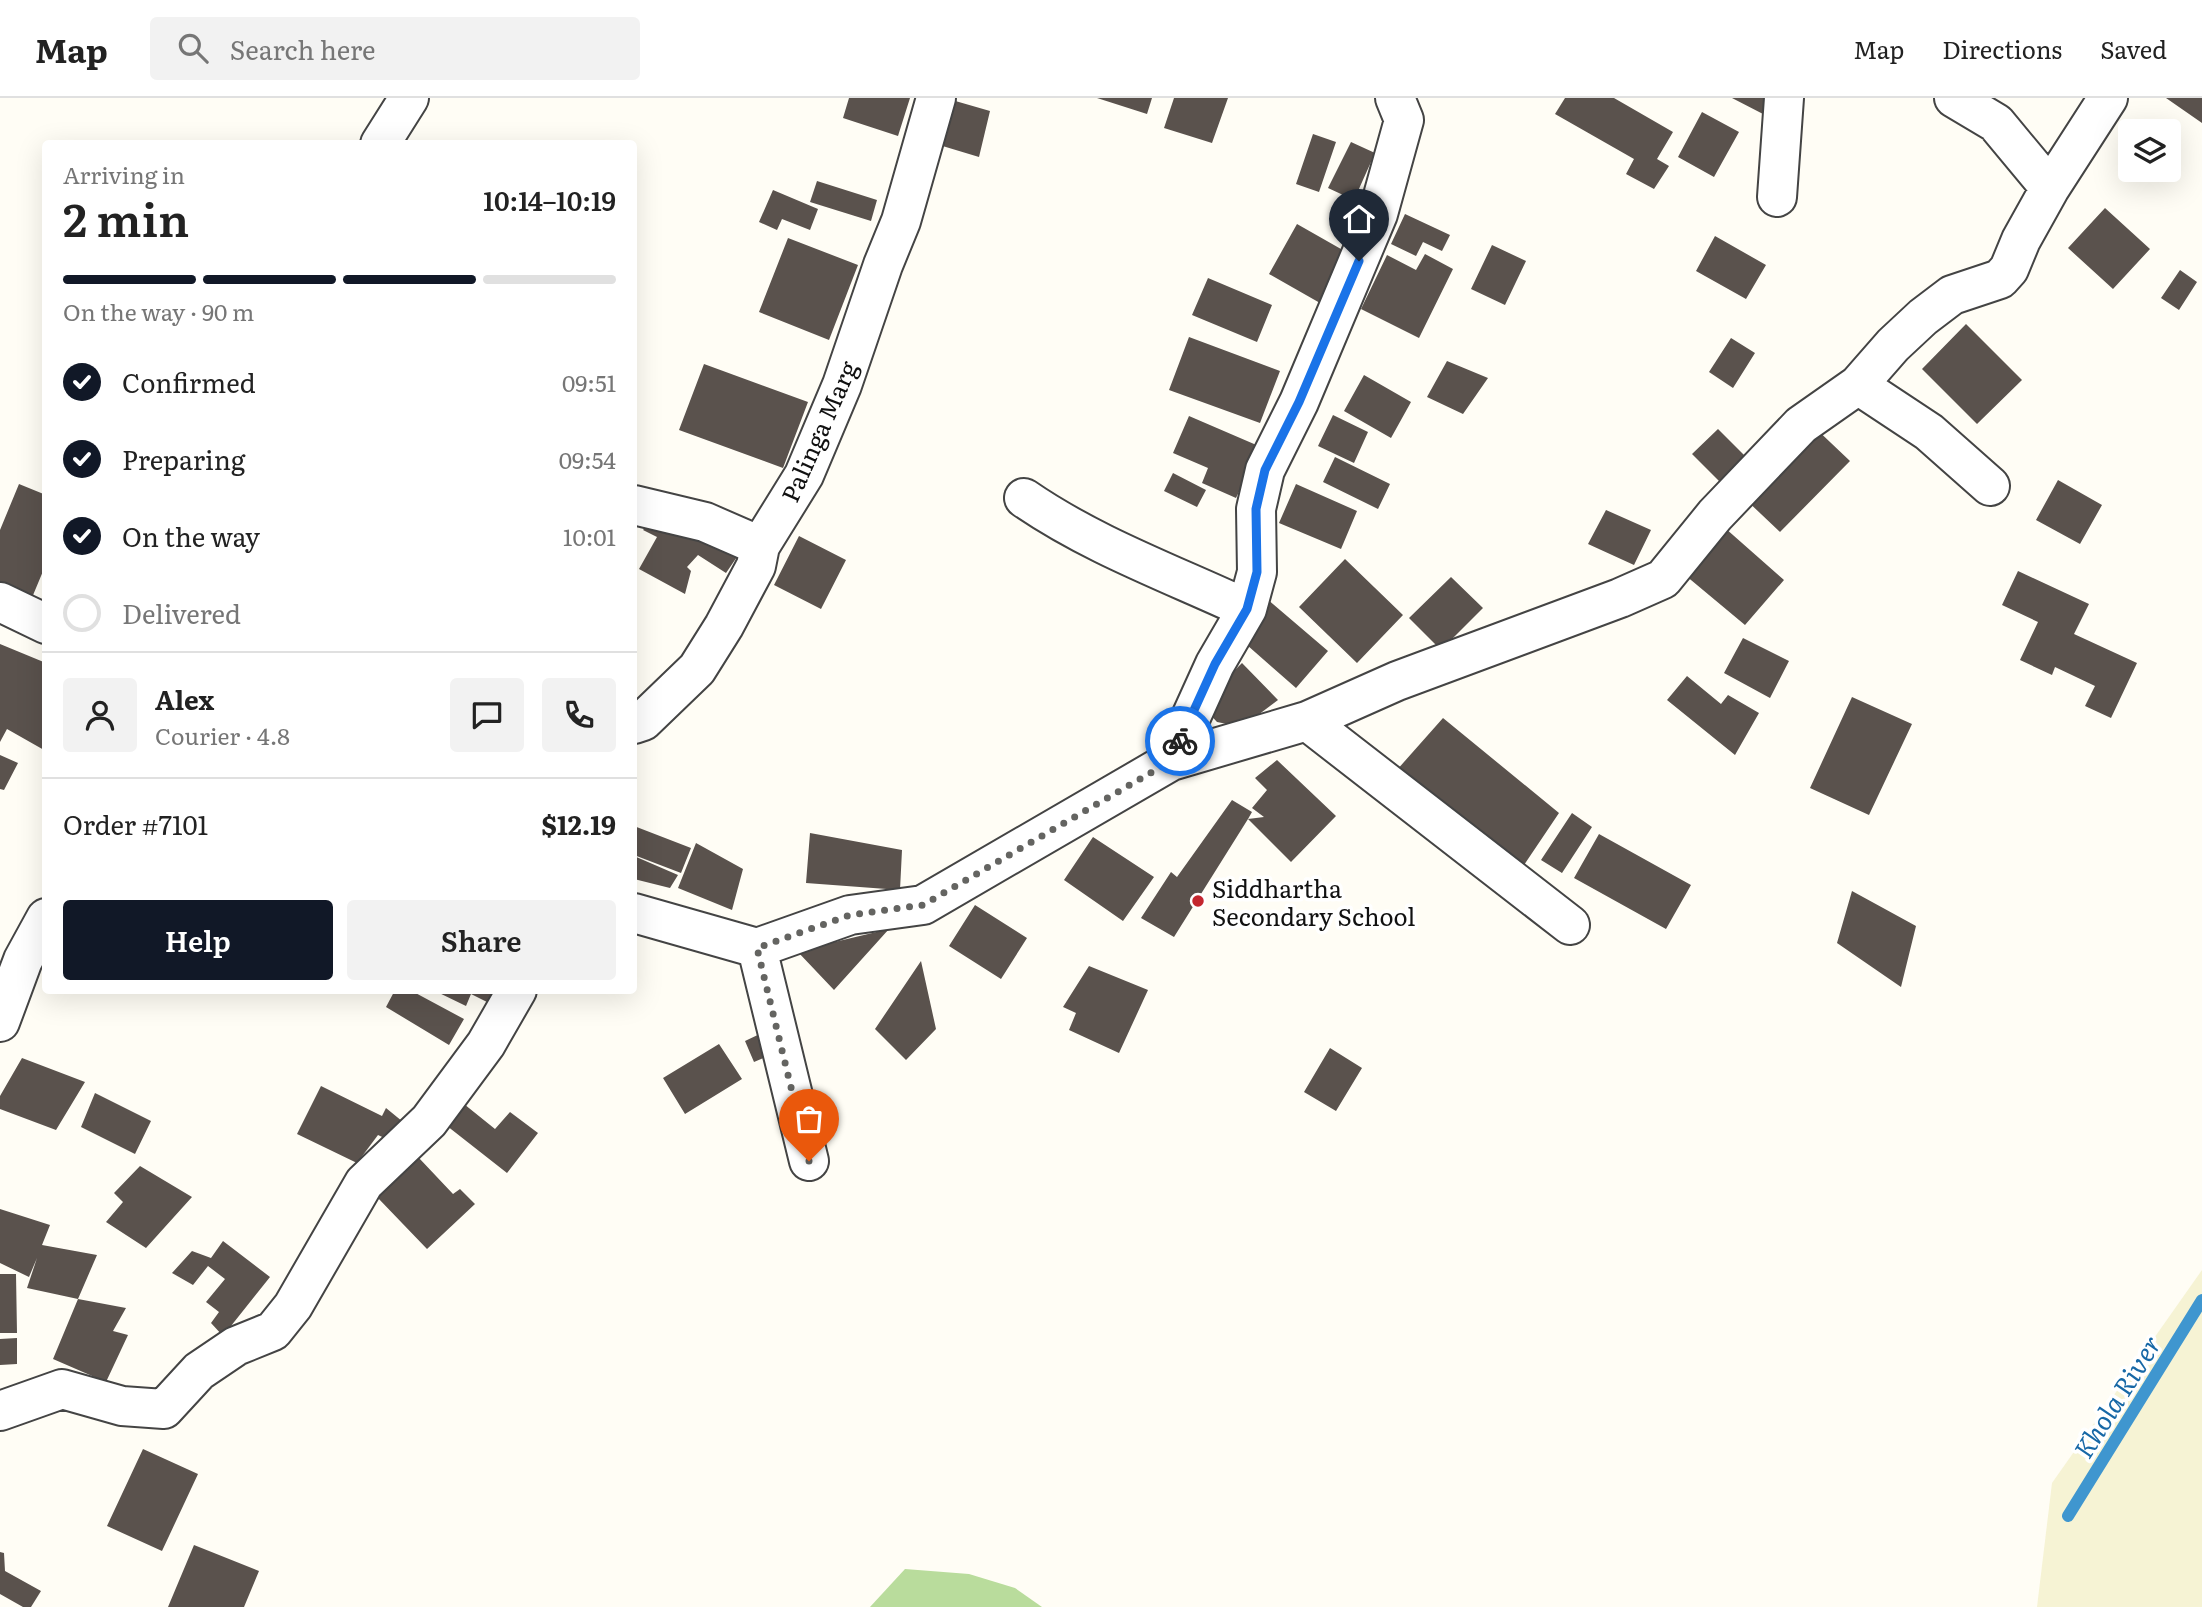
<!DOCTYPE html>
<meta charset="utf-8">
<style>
body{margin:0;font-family:Literata,serif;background:#f2f2f2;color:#222;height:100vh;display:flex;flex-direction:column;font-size:26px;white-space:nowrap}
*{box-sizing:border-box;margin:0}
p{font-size:23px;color:#767676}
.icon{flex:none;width:38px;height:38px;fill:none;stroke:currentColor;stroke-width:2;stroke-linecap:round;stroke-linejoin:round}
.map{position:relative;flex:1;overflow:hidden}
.sheet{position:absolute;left:42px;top:42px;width:595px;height:854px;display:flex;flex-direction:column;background:#fff;border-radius:7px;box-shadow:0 7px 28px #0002}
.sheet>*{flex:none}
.tools{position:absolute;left:2118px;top:21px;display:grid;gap:14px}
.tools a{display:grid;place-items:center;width:63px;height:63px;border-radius:7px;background:#fff;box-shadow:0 7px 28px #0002;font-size:35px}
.pin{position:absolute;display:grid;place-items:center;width:60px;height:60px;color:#fff;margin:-72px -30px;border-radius:50% 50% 50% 0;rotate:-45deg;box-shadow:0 0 7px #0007}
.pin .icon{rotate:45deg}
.courier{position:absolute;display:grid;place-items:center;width:70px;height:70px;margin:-35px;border:5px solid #1a73e8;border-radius:50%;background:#fff;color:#222;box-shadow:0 2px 9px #0007}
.head em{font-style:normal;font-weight:600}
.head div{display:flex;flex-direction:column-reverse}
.head{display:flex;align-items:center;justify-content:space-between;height:119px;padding:0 21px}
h1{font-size:46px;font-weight:600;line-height:52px}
.bar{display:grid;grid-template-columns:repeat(4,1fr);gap:10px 7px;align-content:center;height:84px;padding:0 21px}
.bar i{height:9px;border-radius:5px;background:#e0e0e0}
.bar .on{background:#111827}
.bar p{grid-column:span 4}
.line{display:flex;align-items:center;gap:18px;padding:0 21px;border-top:2px solid #e0e0e0}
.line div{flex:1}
.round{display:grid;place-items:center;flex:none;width:74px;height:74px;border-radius:7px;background:#f2f2f2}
ol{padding:0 21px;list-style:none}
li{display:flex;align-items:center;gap:21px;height:77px}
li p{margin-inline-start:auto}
li .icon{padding:7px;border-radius:50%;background:#111827;color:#fff;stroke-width:4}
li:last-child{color:#767676}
li i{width:38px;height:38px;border:4px solid #e0e0e0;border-radius:50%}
.button{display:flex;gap:14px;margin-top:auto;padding:14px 21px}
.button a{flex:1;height:80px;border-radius:7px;background:#111827;color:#fff;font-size:28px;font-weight:600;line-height:80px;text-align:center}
.button a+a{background:#f2f2f2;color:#222}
header{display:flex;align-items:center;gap:42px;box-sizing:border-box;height:98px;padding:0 35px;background:#fff;border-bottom:2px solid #e0e0e0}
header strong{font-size:33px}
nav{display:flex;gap:38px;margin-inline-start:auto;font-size:24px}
.search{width:490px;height:63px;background:#f2f2f2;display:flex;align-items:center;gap:18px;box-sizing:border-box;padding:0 24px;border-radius:7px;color:#767676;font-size:26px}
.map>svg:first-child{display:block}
.farmland{fill:#f6f3d4}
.forest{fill:#b9dc9c}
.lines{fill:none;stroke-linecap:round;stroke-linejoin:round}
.stream{stroke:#3f96cf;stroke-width:12}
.building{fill:#5a524d}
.minor-casing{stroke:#444;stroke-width:42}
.minor{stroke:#fff;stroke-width:38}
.done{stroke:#646461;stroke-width:7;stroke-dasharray:0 12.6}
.route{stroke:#1a73e8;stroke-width:9}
.poi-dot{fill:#c4262e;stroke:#fff;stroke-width:2.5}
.labels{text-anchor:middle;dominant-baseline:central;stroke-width:7;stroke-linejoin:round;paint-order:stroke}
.street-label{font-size:24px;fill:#111;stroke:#fff}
.poi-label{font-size:24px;fill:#111;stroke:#fff;text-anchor:start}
.water-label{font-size:26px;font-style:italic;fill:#1768a6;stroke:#fff}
</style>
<header>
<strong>Map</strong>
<div class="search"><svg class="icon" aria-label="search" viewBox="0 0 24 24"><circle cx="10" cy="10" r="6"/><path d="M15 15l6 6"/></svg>Search here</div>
<nav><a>Map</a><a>Directions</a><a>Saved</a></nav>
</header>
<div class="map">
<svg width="2202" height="1509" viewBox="0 0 2202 1509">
<rect width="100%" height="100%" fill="#fffdf5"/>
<path class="farmland" d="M2202,1172v337h-165l15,-124z"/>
<path class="forest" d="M905,1471l64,5 46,14 27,19h-172z"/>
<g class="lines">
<path class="stream" d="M2068,1418l134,-216"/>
</g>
<path class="building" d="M849,0h61l-12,38 -55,-18z
M945,0l45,13 -11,46 -53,-16z
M1097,0h55l-5,16z
M1174,0h54l-16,45 -48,-15z
M1565,0h49l59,34 -16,27 12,7 -15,23 -28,-15 8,-15 -79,-45z
M1732,0h39l-8,16z
M2166,0h36v25z
M1702,14l37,20 -25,45 -36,-20z
M1313,36l23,8 -17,50 -23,-8z
M1351,44l24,11 -21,47 -26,-12z
M817,83l60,19 -6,21 -61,-19z
M773,92l45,19 -8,21 -28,-11 -5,11 -18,-8z
M2105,110l45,41 -37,40 -45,-41z
M1405,116l45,21 -8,16 -19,-9 -7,14 -25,-12z
M1297,126l51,29 -28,50 -51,-29z
M1715,138l51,29 -20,34 -50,-28z
M788,140l70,27 -29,75 -70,-28z
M1492,147l34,16 -21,44 -34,-16z
M1425,156l28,15 -34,69 -58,-29 26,-54 29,15z
M2180,172l17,12 -18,28 -18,-12z
M1208,180l64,27 -15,37 -65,-27z
M1966,226l56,56 -45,44 -55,-55z
M1189,239l91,34 -20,52 -91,-33z
M1731,240l24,15 -22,35 -24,-16z
M1447,263l41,17 -25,36 -36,-17z
M704,266l104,38 -25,66 -104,-38z
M1364,277l47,27 -20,36 -47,-27z
M1333,317l35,17 -14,31 -36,-17z
M1189,318l72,31 -25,51 -34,-15 6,-15 -35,-15z
M1811,326l39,37 -70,71 -38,-36z
M1718,331l33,33 -25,26 -34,-34z
M1335,359l55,27 -12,25 -55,-27z
M1173,375l33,17 -9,17 -33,-16z
M2058,382l44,25 -22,39 -44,-24z
M19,386l27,11v69l-15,36 -31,-12v-58z
M1296,386l61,27 -16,38 -62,-26z
M1606,412l45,20 -17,35 -46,-21z
M655,418l84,38 -13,19 -28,-18 -11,12 4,4 -6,23 -46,-25 18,-32 -14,-7z
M1725,430l59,52 -39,45 -60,-50z
M799,438l47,24 -25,49 -47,-24z
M1345,461l58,56 -46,48 -58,-56z
M2018,473l71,33 -15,30 63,29 -26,55 -26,-12 10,-20 -40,-19 -3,8 -32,-15 18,-38 -36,-17z
M1451,479l32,31 -42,42 -32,-32z
M1266,500l62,53 -32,37 -57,-50z
M1743,540l46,23 -19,37 -46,-25z
M0,546l46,19v83l-2,4 -37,-21 -7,13z
M1242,565l36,37 -36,27 -25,-5 -12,-13 2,-11z
M1687,578l34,28 7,-9 31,18 -24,42 -68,-55z
M1852,599l60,27 -43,91 -59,-27z
M1443,620l116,95 -39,58 -124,-100z
M0,657l18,8 -14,27 -4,-1z
M1277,662l59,56 -45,46 -43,-43 -74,118 -33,-19 30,-46 6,5 55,-77 20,12 -4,7 16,-2 -12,-9 15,-18 -12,-12z
M1572,715l20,14 -30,46 -21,-13z
M634,728l57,22 -10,25 -47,-18z
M810,735l92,17 -2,40 -94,-7z
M1599,736l92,51 -25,44 -92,-51z
M1093,739l61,40 -31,44 -59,-41z
M696,745l47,26 -11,41 -54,-22z
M634,758l44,19 -8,13 -36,-9z
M1852,793l64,35 -15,61 -64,-44z
M975,807l52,33 -26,41 -52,-33z
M889,831l-55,61 -37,-39z
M921,863l15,68 -30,31 -31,-31z
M1089,868l59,24 -29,63 -50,-23 7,-17 -13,-6z
M395,892h15l54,29 -15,26 -63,-38z
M433,892h72l-8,17 -26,-13 -5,12z
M764,934l9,22 -19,8 -9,-21z
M719,946l23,35 -57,35 -22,-36z
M1330,950l32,20 -26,43 -32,-19z
M22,960l63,24 -29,48 -56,-21v-13z
M321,988l61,30 4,-8 22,18 -9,19 -21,-10 -21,28 -60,-29z
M95,995l56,28 -16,33 -54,-27z
M459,1002l36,29 15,-17 28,21 -31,40 -65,-51z
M419,1060l34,36 7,-5 15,15 -48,45 -50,-52z
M140,1068l52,31 -46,51 -40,-26 17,-20 -9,-9z
M0,1111l50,16 -8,20 55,10 -19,44 -51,-11 10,-30 -8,19 -29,-14z
M223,1143l47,36 -47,59 -12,-13 8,-11 -13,-10 19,-23 -17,-13 -15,19 -21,-12 20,-22 19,7z
M0,1176h16l1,59h-17z
M78,1201l48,9 -13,23 15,4 -22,47 -53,-23z
M17,1240v26l-17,1v-26z
M143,1351l55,25 -36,77 -55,-25z
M194,1447l65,26 -15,36h-76z
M0,1454l4,1 1,18 36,20 -10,16h-8l-23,-13z"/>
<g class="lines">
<g class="minor-casing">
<path id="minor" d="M1954,0l42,25 54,65
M380,46l29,-46
M1777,99l7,-99
M1858,287l71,47 61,54
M1024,400c68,47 148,76 223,111
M634,407l71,17 55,24
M0,504l46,22
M1307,623l263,204
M634,626l9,-3 54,-52 27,-43 32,-60 4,-20 44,-71 38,-90 41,-120 18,-44 35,-123
M1171,663l44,-97 32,-55 10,-37 -1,-63 9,-39 34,-68 79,-188 26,-94 -9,-22
M634,815l123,35 93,-33 73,-10 248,-144 136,-40 90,-40 223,-83 43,-19 52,-64 86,-90 57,-40 35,-40 30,-28 29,-22 48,-16 9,-10 12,-29 29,-52 58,-90
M757,850l52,213
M0,924l23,-62 23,-42
M0,1313l62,-22 60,17 42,3 35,-38 37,-25 37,-15 20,-25 71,-123 65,-62 57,-77 31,-54"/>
</g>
<use href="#minor" class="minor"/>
</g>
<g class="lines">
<path class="done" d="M809,1063l-52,-213 93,-33 73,-10 248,-144 9,-20"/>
<path class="route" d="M1180,643l35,-77 32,-55 10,-37 -1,-63 9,-39 34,-68 60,-141"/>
</g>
<circle class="poi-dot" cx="1198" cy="803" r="7"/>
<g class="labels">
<g class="street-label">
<text transform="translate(818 333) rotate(-66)">Palinga Marg</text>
</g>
<g class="poi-label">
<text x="1212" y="789">Siddhartha<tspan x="1212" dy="28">Secondary School</tspan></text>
</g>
<g class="water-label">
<text transform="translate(2116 1298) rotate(-58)">Khola River</text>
</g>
</g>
</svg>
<div class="tools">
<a><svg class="icon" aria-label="layers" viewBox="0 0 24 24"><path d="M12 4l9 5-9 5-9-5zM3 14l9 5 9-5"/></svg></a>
</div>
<div class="pin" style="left:809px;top:1063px;background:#ea580c"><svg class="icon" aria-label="bag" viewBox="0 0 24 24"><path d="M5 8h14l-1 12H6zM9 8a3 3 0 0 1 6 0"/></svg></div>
<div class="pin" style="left:1359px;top:163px;background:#1f2937"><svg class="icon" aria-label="home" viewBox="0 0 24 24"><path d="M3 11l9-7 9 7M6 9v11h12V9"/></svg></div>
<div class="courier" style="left:1180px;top:643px"><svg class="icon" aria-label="bike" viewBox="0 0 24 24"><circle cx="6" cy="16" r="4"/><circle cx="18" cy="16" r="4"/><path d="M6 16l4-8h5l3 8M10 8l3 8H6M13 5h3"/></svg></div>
<section class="sheet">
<div class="head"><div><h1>2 min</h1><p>Arriving in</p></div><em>10:14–10:19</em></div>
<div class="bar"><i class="on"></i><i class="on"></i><i class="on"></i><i></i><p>On the way · 90 m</p></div>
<ol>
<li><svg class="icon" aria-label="check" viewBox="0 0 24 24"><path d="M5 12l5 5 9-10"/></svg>Confirmed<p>09:51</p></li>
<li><svg class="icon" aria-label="check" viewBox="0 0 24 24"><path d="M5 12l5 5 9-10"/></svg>Preparing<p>09:54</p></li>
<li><svg class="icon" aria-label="check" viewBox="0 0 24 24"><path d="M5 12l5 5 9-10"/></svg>On the way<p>10:01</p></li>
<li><i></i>Delivered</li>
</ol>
<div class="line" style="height:126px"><a class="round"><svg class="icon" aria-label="person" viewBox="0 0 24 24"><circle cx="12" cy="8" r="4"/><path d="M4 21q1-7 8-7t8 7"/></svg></a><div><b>Alex</b><p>Courier · 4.8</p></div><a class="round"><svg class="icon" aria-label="chat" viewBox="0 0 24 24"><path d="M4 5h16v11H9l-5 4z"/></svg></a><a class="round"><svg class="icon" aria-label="phone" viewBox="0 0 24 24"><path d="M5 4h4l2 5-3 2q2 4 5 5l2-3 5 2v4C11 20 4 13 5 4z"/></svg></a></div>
<div class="line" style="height:91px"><div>Order #7101</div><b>$12.19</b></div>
<div class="button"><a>Help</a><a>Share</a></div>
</section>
</div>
